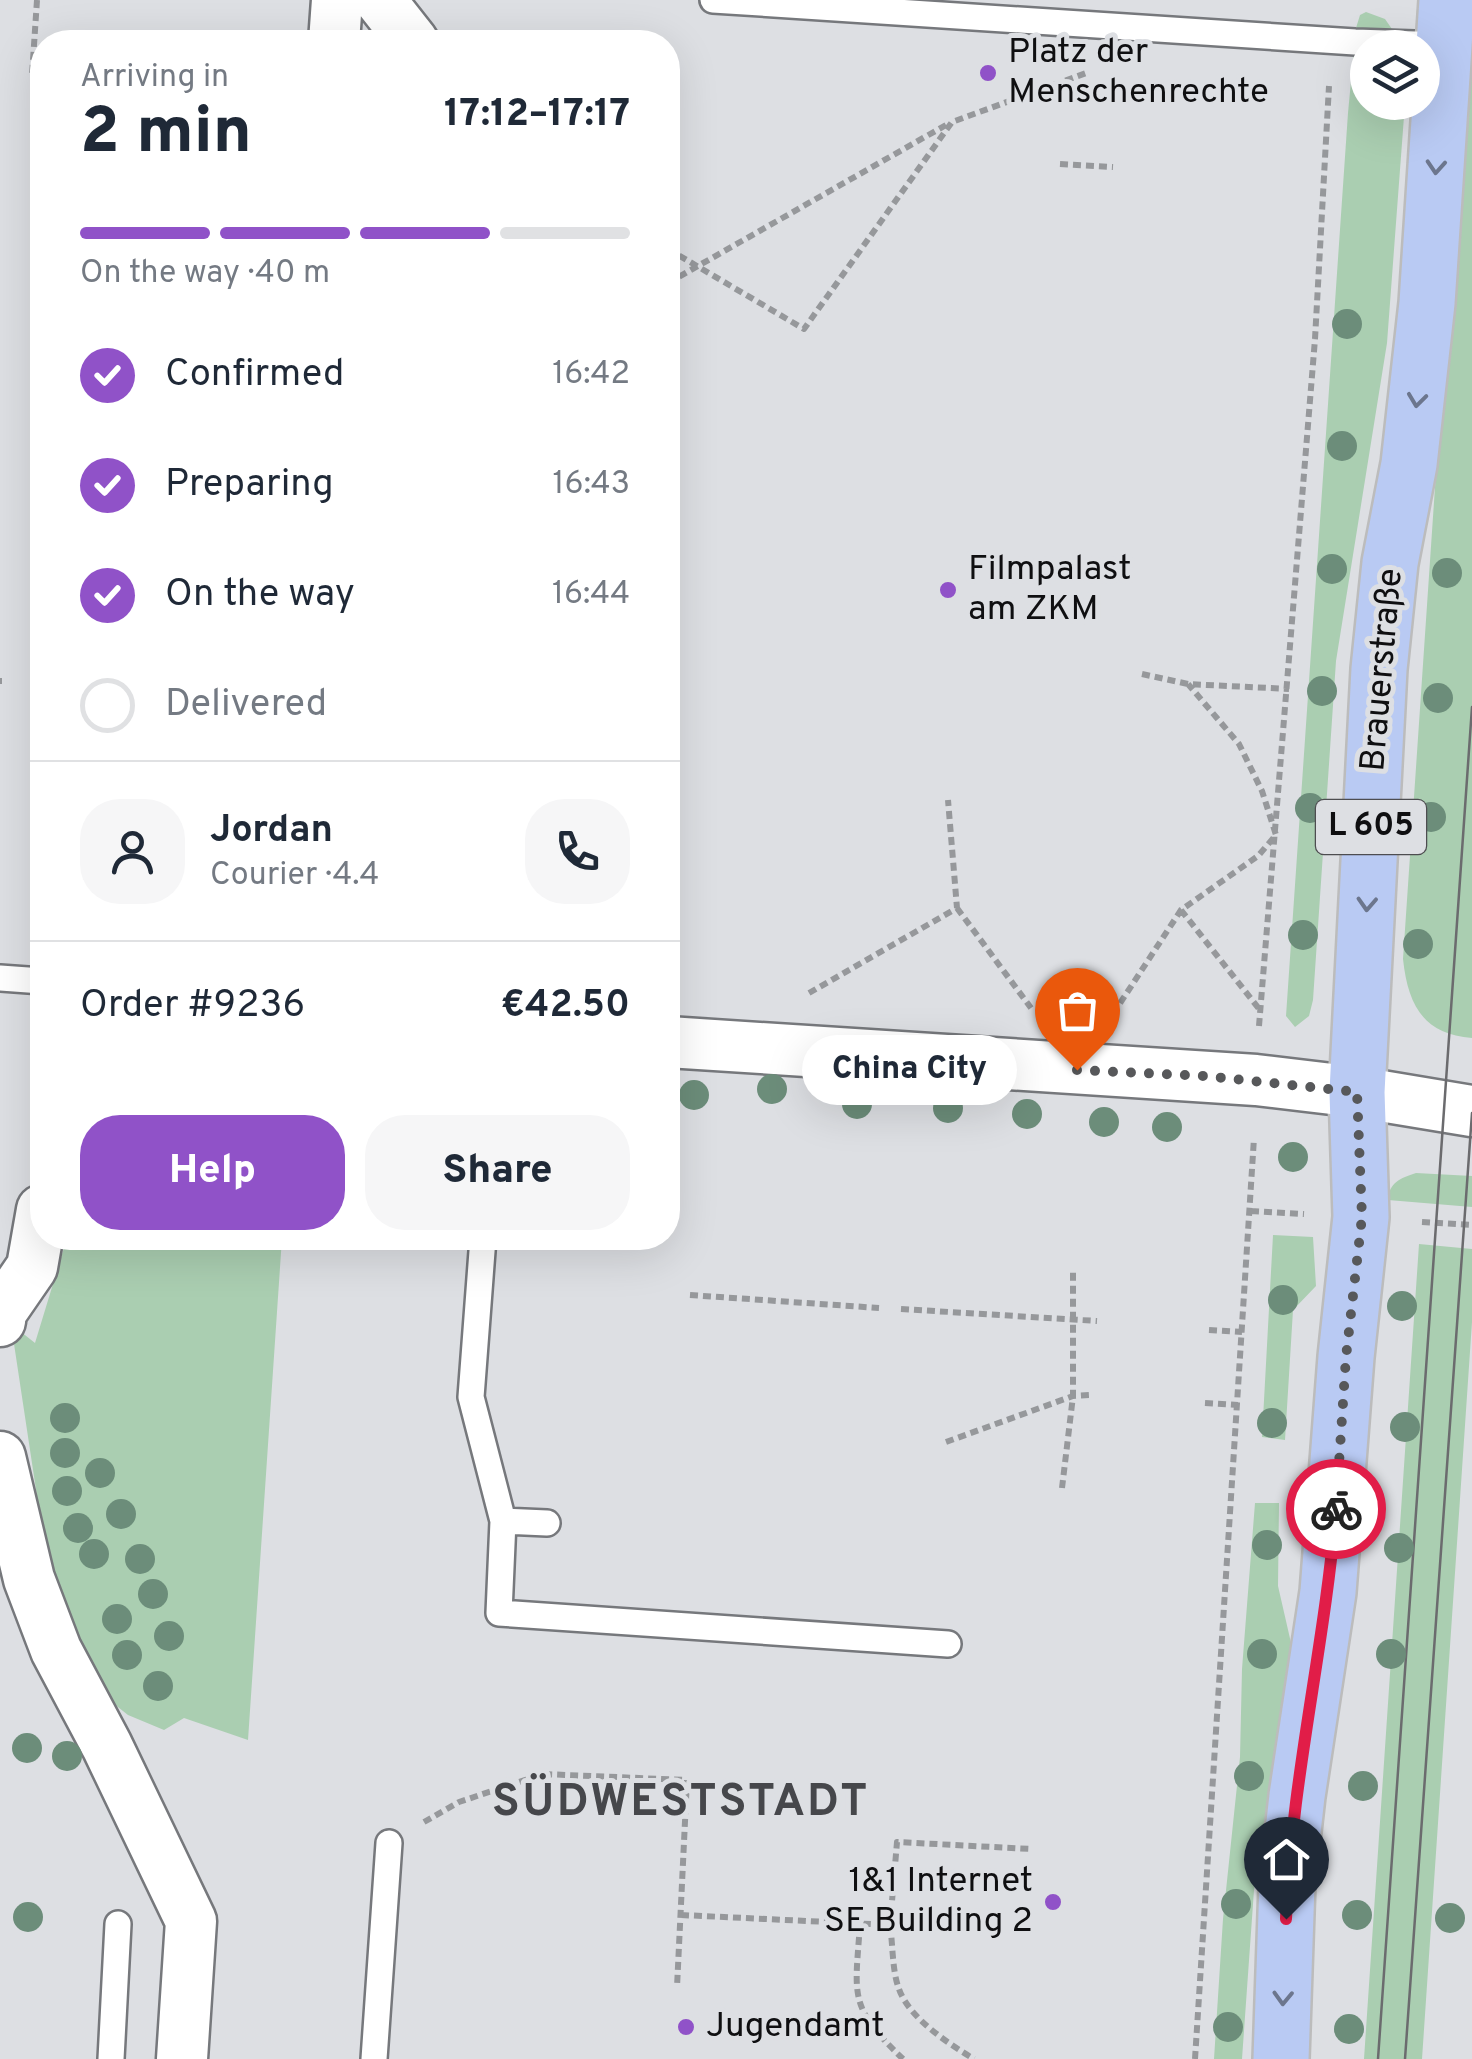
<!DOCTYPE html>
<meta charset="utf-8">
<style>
body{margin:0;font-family:Overpass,sans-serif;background:#f6f6f7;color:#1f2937;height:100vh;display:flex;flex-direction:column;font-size:38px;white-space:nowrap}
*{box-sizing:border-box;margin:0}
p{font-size:32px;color:#747a83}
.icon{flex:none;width:55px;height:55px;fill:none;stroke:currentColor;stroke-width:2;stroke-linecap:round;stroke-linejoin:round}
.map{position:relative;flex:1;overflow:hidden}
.side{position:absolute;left:30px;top:30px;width:650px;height:1220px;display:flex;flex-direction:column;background:#fff;border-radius:40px;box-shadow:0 10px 40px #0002}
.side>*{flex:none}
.tools{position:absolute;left:1350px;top:30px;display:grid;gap:20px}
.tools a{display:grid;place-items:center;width:90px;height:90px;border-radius:50%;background:#fff;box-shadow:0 10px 40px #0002;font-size:50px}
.pin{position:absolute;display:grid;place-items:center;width:85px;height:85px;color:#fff;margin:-102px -42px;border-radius:50% 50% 50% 0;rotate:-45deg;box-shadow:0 0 10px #0007}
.pin .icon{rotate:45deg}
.courier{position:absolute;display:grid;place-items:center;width:100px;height:100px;margin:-50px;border:8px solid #e11d48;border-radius:50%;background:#fff;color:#222;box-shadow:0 2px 12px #0007}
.bubble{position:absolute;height:70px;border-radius:35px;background:#fff;box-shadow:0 10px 40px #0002;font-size:32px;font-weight:800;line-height:70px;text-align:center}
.head em{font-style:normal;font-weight:800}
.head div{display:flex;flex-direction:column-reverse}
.head{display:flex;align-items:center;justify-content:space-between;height:170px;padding:0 50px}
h1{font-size:65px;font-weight:800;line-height:75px}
.bar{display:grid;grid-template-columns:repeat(4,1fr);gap:15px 10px;align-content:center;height:120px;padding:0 50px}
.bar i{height:12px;border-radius:8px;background:#e0e1e3}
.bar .current{background:#9052c8}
.bar p{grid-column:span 4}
.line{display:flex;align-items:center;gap:25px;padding:0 50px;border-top:2px solid #e0e1e3}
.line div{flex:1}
.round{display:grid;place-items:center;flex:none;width:105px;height:105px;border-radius:40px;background:#f6f6f7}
ol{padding:0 50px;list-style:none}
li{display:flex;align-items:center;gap:30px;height:110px}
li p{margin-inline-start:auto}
li .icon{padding:10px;border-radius:50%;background:#9052c8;color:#fff;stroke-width:4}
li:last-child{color:#747a83}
li i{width:55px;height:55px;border:5px solid #e0e1e3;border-radius:50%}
.cta{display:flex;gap:20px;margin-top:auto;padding:20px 50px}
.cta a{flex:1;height:115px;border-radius:40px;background:#9052c8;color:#fff;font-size:40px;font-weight:800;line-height:115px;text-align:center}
.cta a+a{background:#f6f6f7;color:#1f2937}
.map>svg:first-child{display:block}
.green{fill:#aaceb1}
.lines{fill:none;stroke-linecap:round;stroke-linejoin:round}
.lane-casing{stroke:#76787c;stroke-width:30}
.street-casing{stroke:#76787c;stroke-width:55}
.primary-casing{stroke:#bcbcbc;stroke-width:60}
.path{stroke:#96989b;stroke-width:6;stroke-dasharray:8 5;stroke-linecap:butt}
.lane{stroke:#fff;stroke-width:25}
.street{stroke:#fff;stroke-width:50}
.primary{stroke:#b9caf3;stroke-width:55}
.tram{stroke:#6b6b6e;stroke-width:2.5}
.tree{fill:#6c8d7a}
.oneway{stroke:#6c768d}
.done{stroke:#57585a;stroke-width:10;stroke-dasharray:0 18}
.route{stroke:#e11d48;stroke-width:12}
.poi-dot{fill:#9052c8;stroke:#dddfe3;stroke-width:4}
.labels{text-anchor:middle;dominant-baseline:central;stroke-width:10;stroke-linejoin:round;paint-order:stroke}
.shield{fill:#dddfe3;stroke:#4d4d50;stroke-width:2.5}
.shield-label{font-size:32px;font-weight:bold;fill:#0f0f11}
.poi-label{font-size:35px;fill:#0f0f11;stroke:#dddfe3;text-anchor:start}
.street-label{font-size:35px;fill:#0f0f11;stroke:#dddfe3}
.district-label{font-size:45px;font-weight:bold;letter-spacing:2.5px;fill:#46474b;stroke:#dddfe3}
</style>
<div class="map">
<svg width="1472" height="2059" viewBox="0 0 1472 2059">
<rect width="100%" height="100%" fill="#dddfe3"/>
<path class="green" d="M1366,12l19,7 16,23 -33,6v54l37,1 -18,240 -51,318 -23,339 -4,16 -14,11 -9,-11 62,-903 8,-85 4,-13z
M1472,23v1015c-49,-4 -64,-33 -69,-79l42,-619z
M1416,1173l56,3v31l-84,-7c1,-17 12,-22 28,-27z
M1273,1235l40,2 3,49 -23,24 -8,130 -23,-3z
M67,1238h215l-34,502 -64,-22 -20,12 -36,-15 -29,-23 -28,-49 -28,-107 -32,-212 24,19z
M1419,1244l53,5v73l-50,737h-58z
M1255,1503h24l-1,83 16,70 -40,234 -12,169h-28l9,-140 17,-162 2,-88z"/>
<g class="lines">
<g class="lane-casing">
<path id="lane" d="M713,0l642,42 90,3
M0,978l42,3
M483,1238l-12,159 32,124 -4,92 449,31
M503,1521l44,2
M111,2059l7,-135
M374,2059l15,-216"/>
</g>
<g class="street-casing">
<path id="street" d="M380,0l33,42
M334,42l3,-42
M668,1042l588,38 101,12 115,19
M0,1321l1,-9 31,-45 10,-57
M0,1457l29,122 27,71 51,96 84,175 -9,138"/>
</g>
<g class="primary-casing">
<path id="primary" d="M1281,2059l6,-175 10,-88 31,-204 18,-235 15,-140 -4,-125 22,-423 11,-106 19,-99 18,-161 20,-303"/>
</g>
<path class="path" d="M37,0l-5,75h10
M1060,164l53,3
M668,249l136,80 148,-207 137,-50
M668,283l278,-158
M1142,674l46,10 101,5
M0,681h2
M957,908l74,100
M1181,910l79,100
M809,993l148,-85 -9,-108
M1113,1014l68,-104 77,-54 18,-21 -14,-44 -23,-47 -51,-60
M1259,1026l56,-687 14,-253
M1251,1211l53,3
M1422,1222l50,3
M690,1295l189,13
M901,1309l196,12
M1209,1330l33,2
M1205,1403l33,2
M946,1442l127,-46 18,-1
M1062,1488l11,-92v-124
M424,1822l35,-20 84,-28 144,6 -10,207
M681,1915l209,10 7,-83 134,7
M860,1924c-5,73 -12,82 43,135
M890,1925c3,20 2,46 9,64 10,29 50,55 75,70
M1195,2059l59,-921"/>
<use href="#lane" class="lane"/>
<use href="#street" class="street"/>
<use href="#primary" class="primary"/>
<path class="tram" d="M1378,2059l94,-1352
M1405,2059l67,-946"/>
</g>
<g class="tree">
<circle cx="1347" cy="324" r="15"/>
<circle cx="1342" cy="446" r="15"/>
<circle cx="1332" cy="569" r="15"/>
<circle cx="1447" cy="573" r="15"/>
<circle cx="1322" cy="691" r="15"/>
<circle cx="1438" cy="698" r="15"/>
<circle cx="1310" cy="808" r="15"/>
<circle cx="1431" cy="817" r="15"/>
<circle cx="1303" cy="935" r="15"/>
<circle cx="1418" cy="944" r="15"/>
<circle cx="772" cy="1089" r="15"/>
<circle cx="694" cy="1095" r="15"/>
<circle cx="857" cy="1104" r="15"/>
<circle cx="948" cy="1108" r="15"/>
<circle cx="1027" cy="1114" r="15"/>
<circle cx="1104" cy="1122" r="15"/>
<circle cx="1167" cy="1127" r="15"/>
<circle cx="1293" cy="1157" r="15"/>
<circle cx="1283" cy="1300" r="15"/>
<circle cx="1402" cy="1306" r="15"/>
<circle cx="65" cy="1418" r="15"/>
<circle cx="1272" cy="1423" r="15"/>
<circle cx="1405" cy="1427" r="15"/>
<circle cx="65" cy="1453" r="15"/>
<circle cx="100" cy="1473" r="15"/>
<circle cx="67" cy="1491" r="15"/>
<circle cx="121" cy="1514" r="15"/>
<circle cx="78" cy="1528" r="15"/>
<circle cx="1267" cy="1545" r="15"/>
<circle cx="1399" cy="1548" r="15"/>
<circle cx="94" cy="1554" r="15"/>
<circle cx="140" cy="1559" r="15"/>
<circle cx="153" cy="1594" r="15"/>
<circle cx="117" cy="1619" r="15"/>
<circle cx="169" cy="1636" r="15"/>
<circle cx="1262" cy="1654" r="15"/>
<circle cx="1391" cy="1654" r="15"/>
<circle cx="127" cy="1655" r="15"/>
<circle cx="158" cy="1686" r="15"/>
<circle cx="27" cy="1748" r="15"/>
<circle cx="67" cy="1756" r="15"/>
<circle cx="1249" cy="1776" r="15"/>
<circle cx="1363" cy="1786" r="15"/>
<circle cx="1236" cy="1904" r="15"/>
<circle cx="1357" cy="1915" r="15"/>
<circle cx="28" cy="1917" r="15"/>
<circle cx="1450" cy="1918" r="15"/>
<circle cx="1228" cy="2027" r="15"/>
<circle cx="1349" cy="2029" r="15"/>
</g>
<defs><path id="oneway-chevron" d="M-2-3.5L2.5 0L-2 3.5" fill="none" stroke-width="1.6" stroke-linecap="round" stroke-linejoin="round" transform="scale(2.5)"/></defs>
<g class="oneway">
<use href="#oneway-chevron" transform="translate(1436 167) rotate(94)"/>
<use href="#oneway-chevron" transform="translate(1417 400) rotate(97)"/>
<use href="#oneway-chevron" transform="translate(1367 904) rotate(93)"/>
<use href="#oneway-chevron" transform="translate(1283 1998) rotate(92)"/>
</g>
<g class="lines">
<path class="done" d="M1077,1070l128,6 152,16 5,125 -16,140 -10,152"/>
<path class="route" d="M1286,1919c5,-138 39,-273 50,-410"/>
</g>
<g class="poi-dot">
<circle cx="988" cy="73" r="10"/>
<circle cx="948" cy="590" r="10"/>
<circle cx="1053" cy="1902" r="10"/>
<circle cx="686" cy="2027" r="10"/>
</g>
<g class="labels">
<rect class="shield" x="1316" y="800" width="110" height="54" rx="8"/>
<g class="shield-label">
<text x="1371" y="827">L 605</text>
</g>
<g class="poi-label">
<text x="1008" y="53">Platz der<tspan x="1008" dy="40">Menschenrechte</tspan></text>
<text x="968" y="570">Filmpalast<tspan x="968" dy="40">am ZKM</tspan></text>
<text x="1033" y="1882" text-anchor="end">1&amp;1 Internet<tspan x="1033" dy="40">SE Building 2</tspan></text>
<text x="706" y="2027">Jugendamt</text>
</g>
<g class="street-label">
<text transform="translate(1383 670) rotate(-85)">Brauerstraße</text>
</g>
<g class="district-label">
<text x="681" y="1803">SÜDWESTSTADT</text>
</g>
</g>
</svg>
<div class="tools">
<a><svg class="icon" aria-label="layers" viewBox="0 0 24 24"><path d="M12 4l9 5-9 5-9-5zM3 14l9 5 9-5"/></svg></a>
</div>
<div class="pin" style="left:1077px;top:1070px;background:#ea580c"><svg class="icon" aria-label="bag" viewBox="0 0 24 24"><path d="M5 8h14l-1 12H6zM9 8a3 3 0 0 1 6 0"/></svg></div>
<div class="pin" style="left:1286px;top:1919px;background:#1f2937"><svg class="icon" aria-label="home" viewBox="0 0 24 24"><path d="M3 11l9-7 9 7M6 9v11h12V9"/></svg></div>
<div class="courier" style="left:1336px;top:1509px"><svg class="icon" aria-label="bike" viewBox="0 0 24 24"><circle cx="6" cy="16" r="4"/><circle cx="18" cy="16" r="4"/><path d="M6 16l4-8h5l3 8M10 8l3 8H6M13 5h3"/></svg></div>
<div class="bubble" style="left:802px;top:1035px;width:215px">China City</div>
<section class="side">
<div class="head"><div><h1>2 min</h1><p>Arriving in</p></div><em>17:12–17:17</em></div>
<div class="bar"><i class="current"></i><i class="current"></i><i class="current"></i><i></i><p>On the way · 40 m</p></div>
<ol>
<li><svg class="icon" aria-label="check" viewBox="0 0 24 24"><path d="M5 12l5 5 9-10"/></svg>Confirmed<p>16:42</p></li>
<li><svg class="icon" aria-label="check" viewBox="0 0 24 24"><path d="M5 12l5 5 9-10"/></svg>Preparing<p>16:43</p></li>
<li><svg class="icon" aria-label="check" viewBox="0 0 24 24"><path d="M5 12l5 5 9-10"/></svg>On the way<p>16:44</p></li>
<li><i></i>Delivered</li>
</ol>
<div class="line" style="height:180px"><a class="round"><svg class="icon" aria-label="person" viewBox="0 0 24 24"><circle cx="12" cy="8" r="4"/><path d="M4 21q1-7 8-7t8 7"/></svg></a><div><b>Jordan</b><p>Courier · 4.4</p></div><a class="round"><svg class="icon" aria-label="phone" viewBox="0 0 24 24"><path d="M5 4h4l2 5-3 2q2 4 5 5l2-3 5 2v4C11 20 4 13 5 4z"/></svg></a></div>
<div class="line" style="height:130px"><div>Order #9236</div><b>€42.50</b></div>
<div class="cta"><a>Help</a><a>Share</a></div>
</section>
</div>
